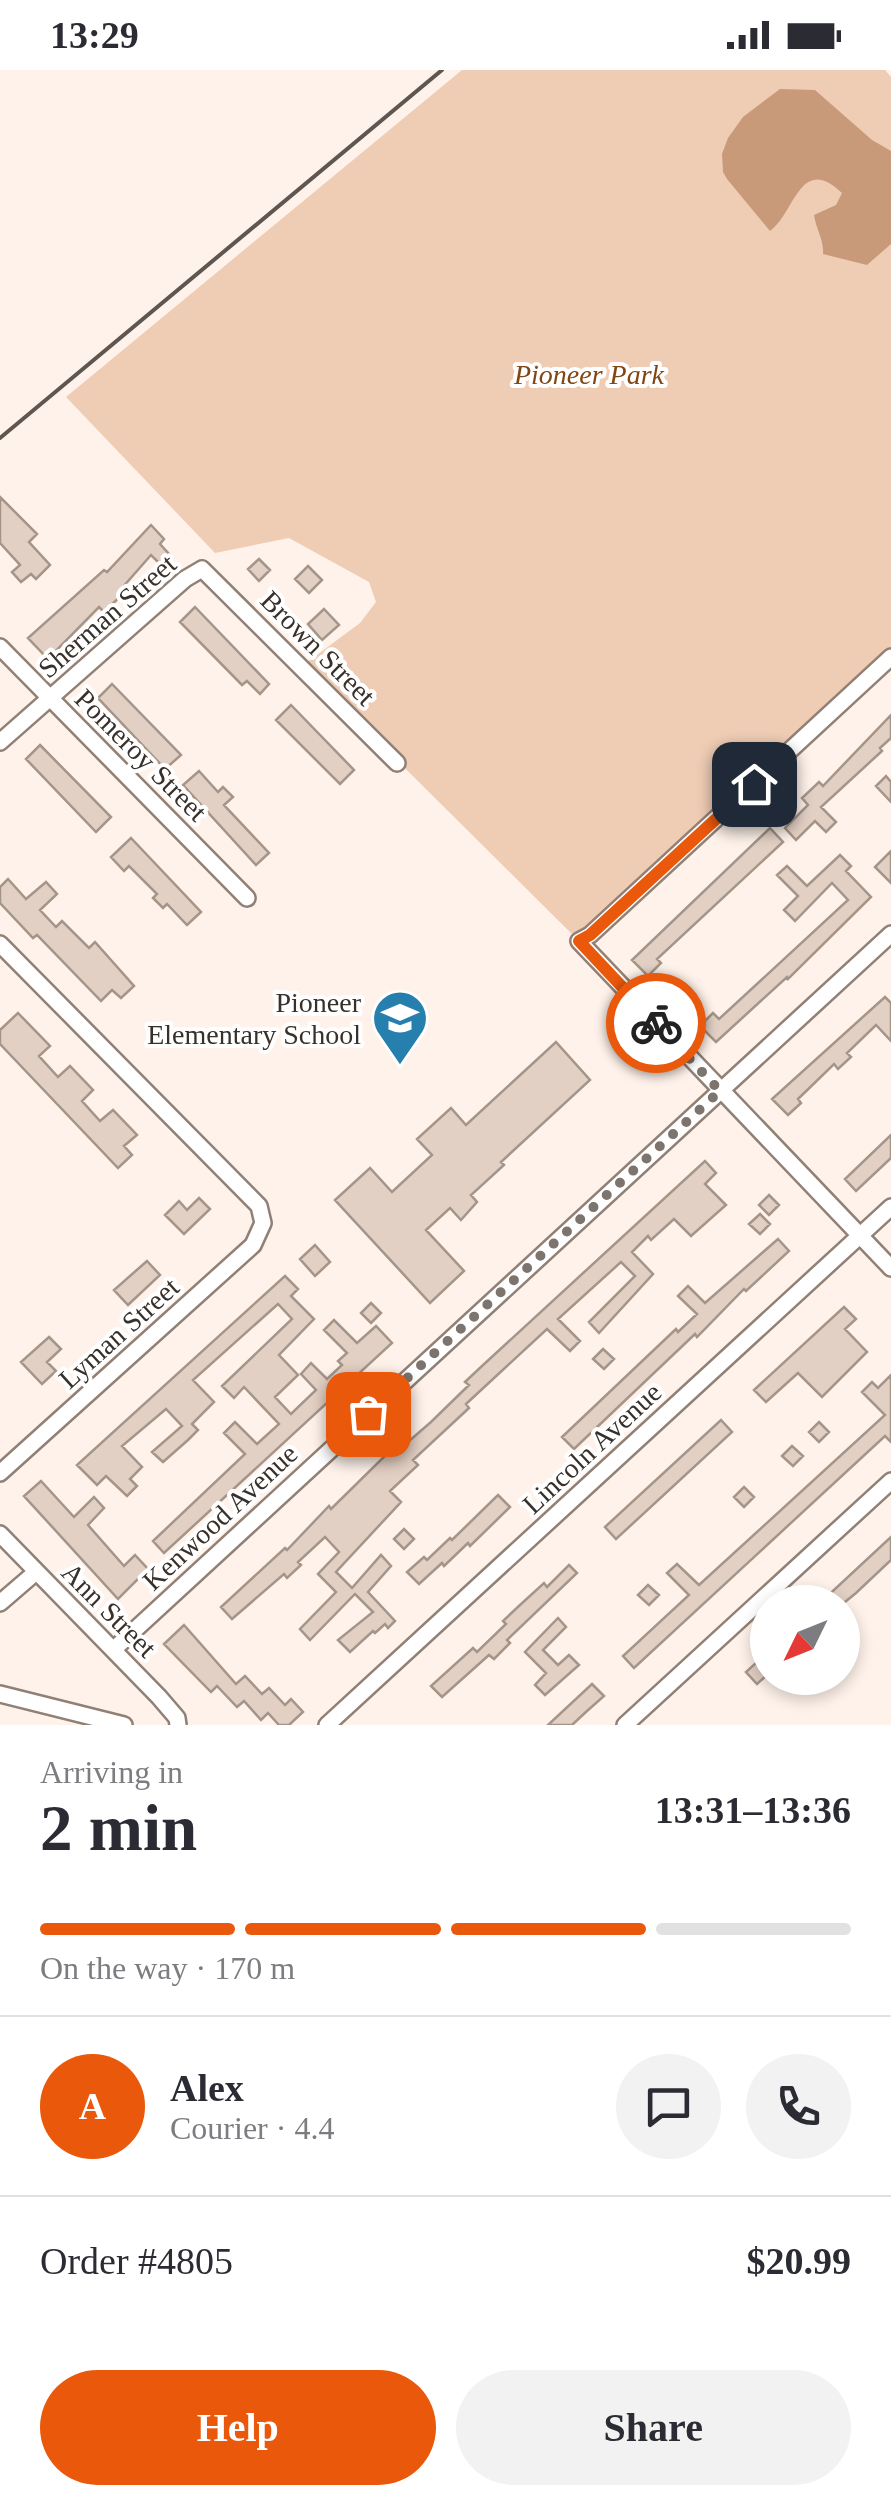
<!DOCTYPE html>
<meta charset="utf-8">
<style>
body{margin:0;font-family:Georgia,serif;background:#f2f2f3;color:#2b2b33;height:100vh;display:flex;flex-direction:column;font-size:38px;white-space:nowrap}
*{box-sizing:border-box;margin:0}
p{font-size:32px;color:#7c7c81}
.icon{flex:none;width:55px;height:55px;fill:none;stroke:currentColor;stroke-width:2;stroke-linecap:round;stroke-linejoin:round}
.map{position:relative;height:1655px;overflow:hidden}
.side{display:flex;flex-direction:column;background:#fff;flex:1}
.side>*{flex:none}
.needle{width:65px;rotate:227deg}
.tools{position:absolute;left:750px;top:1515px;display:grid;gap:20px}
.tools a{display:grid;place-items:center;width:110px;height:110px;border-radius:50%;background:#fff;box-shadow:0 5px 15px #0003;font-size:50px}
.pin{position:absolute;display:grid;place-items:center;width:85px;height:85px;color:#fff;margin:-42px;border-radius:20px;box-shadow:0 5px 15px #0006}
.courier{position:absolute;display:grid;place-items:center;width:100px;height:100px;margin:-50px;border:8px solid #ea580c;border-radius:50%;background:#fff;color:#222;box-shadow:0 2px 12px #0007}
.headline em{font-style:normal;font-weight:800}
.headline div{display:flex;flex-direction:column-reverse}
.headline{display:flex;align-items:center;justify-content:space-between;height:170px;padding:0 40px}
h1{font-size:65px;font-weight:800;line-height:75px}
.bar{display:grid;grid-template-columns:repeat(4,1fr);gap:15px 10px;align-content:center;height:120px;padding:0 40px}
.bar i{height:12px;border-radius:8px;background:#e1e1e2}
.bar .on{background:#ea580c}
.bar p{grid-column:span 4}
.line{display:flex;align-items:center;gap:25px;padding:0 40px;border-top:2px solid #e1e1e2}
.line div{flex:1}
.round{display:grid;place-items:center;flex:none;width:105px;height:105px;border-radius:52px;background:#f2f2f3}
.button{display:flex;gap:20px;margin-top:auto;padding:20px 40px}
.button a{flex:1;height:115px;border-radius:60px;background:#ea580c;color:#fff;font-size:40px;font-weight:800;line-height:115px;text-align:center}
.button a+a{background:#f2f2f3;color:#2b2b33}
.status{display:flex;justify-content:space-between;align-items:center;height:70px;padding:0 50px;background:#fff;direction:ltr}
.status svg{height:28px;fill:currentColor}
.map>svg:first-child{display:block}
.green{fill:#efccb4}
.water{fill:#c89a79}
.building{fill:#e3d0c4;stroke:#a59488;stroke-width:2.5}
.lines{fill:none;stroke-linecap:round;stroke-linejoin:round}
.street-casing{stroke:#918075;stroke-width:20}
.street{stroke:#fff;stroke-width:15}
.rail{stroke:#5e5650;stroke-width:4}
.done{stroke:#7d746e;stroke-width:10;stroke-dasharray:0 18}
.route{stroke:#ea580c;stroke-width:12}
.labels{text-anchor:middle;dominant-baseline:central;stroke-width:8;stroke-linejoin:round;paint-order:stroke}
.park-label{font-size:28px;font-style:italic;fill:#814612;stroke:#fff}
.street-label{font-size:28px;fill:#37302b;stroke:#fff}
.poi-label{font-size:28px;fill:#37302b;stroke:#fff;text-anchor:end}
</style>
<div class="status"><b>13:29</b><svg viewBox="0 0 49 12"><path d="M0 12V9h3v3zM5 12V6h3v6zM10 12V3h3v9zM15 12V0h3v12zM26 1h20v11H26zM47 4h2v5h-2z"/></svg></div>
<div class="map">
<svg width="891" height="1655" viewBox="0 0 891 1655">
<rect width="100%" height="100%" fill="#fef2ea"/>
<path class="green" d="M462,0h423l6,7v580l-312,284 -277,-275 58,-43 16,-21 -7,-20 -80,-44 -74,15 -149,-156z"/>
<path class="water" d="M780,19l35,1 57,50 19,11v93l-24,21 -44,-11c1,-14 -7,-25 -9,-39l22,-10 6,-12c-42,-40 -47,20 -72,38l-43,-52 -4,-7 -1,-18 6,-16 15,-21z"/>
<path class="building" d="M0,427l37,37 -8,8 21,23 -14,14 -5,-5 -10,8 -9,-10 8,-7 -20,-22z
M151,455l13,14 -4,5 9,10 -10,9 -8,-8 -29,33 3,4 -21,20 -5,-5 -51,52 -20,-21 76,-68 3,2z
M259,489l11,11 -11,11 -11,-12z
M308,496l14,14 -13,13 -14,-14z
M195,537l74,77 -9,10 -13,-13 -5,4 -62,-63z
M324,539l15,16 -17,15 -14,-16z
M112,614l69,71 -16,14 -67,-71z
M291,635l63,65 -14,14 -64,-64z
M891,645v23l-11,10 2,3 -61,56 15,15 -10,10 -11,-11 -19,19 -11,-12 23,-23 -6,-7 17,-16 4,4z
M40,675l71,72 -15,15 -70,-73z
M199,701l19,21 5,-5 10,10 -9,8 45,48 -13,12 -73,-80z
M886,706l5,6v20l-15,-16z
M770,758l13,14 -126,117 4,4 -13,13 -16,-16z
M131,768l70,74 -14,13 -20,-21 -4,4 -10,-10 4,-4 -28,-28 -5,5 -13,-14z
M891,781v32l-16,-16z
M840,785l11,11 -5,5 25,26 -83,82 -1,-2 -71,65 -16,-16 13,-13 6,6 129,-119 -16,-17 -37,38 -11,-11 14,-14 -21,-21 10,-9 20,20z
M8,809l18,20 20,-17 11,12 -17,16 16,17 6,-6 27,27 6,-6 39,44 -13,12 -9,-8 -11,11 -64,-66 -4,3 -33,-35v-16z
M885,927l6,6v38l-15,-16 -29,28 4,4 -13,12 -4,-5 -36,35 3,4 -13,12 -16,-16z
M18,943l32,33 -11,10 19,21 12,-11 23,24 -11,11 18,20 13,-11 24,25 -13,11 8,9 -14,13 -118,-124v-14z
M556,972l34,38 -89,82 3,3 -33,30 6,7 -16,18 -11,-12 -24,22 38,41 -34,32 -95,-103 35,-32 22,24 40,-37 -15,-16 34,-31 15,17z
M891,1065v23l-35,33 -11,-12z
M705,1091l11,12 -11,11 21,21 -35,31 -17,-17 -23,21 -3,-4 -16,16 21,22 -54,59 -10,-11 46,-46 -14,-14 -63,57 22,22 -10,10 -23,-22 -81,75 3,4 -56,52 5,5 -28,26 11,11 -65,70 16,16 29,-33 10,11 -23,26 27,29 -7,7 -3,-4 -10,9 -2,-2 -23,21 -12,-12 35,-28 -18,-18 -45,46 -10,-11 36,-37 -18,-18 21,-22 -14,-15 -27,25 3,3 -14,13 -3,-4 -52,45 -11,-12 64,-59 2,2 42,-44 2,3 66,-65 4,4 30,-26 38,-37 -4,-3 17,-16z
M769,1125l10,10 -10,10 -10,-10z
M199,1128l11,11 -26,25 -19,-19 14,-14 8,9z
M760,1144l10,10 -10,10 -11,-10z
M778,1169l11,12 -43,40 -2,-2 -47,48 -2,-3 -121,115 -12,-12 114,-108 2,3 19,-18 -19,-18 10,-10 17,17z
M315,1175l15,17 -15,14 -15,-17z
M147,1191l13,14 -32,30 -14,-15z
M285,1206l13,13 -7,7 23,23 -35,36 19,20 -23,22 16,17 25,-24 -15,-16 10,-11 16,16 15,-14 -4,-4 9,-8 -23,-23 10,-10 23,23 19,-17 16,17 -228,210 -11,-12 92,-87 -21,-21 11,-11 22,22 22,-20 -35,-37 -10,11 -12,-12 70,-67 -14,-15 -85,76 21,22 -22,22 6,6 -10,10 -25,22 -11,-10 30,-26 -16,-17 -44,37 20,21 -12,12 7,7 -10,10 -21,-20 -9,9 -20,-20z
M371,1233l10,10 -10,10 -10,-10z
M844,1237l12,12 -11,10 22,23 -45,45 -24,-24 -32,29 -12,-12z
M49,1267l12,12 -14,13 9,9 -14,13 -21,-22z
M603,1279l11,10 -10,10 -11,-10z
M891,1305v67l-6,-6 -251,232 -11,-12 66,-61 -22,-22 10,-9 22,21 186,-170 -23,-23 10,-10 6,6z
M721,1350l11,12 -116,107 -11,-12z
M819,1352l10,10 -10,10 -10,-10z
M792,1376l11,10 -10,10 -11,-10z
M41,1411l33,36 20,-20 10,11 -16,17 36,41 11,-11 13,14 -30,30 -94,-103z
M744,1417l10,10 -10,10 -10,-10z
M498,1425l12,12 -40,39 -2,-3 -24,23 -2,-3 -23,21 -12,-12 17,-15 3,3 23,-22 2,2z
M404,1459l10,10 -10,10 -10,-10z
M891,1467v23l-35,33 -11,9h-24z
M569,1495l8,8 -70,67 3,3 -16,16 -5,-4 -47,42 -11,-11 42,-38 4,4 29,-28 -3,-3 17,-16 24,-22 3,4z
M648,1515l11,10 -10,10 -11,-10z
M558,1548l8,9 -23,23 15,15 11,-10 10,10 -34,30 -10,-10 11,-12 -21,-21z
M184,1555l52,59 9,-8 17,18 7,-6 16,17 6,-6 12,13 -14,13h-10l-11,-12 -7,7 -17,-19 -7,6 -20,-21 -6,6 -47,-48z
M768,1582v22l-11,10 -11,-12z
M592,1614l12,12 -17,15 -15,14h-24z"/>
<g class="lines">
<g class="street-casing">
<path id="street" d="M0,577l247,251
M891,587l-301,278 -11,6 312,327
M0,672l185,-163 17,-10 195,194
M0,874l259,262 4,17 -10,22 -253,228
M0,1464l159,163 18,21 1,7
M0,1533l36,-31
M113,1580l778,-716
M0,1624l124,31
M327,1655l564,-518
M625,1655l266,-244"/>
</g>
<use href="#street" class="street"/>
<path class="rail" d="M0,368l442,-368"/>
</g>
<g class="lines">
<path class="done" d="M368,1344l352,-323 -64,-68"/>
<path class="route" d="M656,953l-77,-82 11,-6 164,-151"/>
</g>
<defs>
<g id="school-pin" transform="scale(2.875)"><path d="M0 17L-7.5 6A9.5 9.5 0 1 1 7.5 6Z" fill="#267fad" stroke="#fff"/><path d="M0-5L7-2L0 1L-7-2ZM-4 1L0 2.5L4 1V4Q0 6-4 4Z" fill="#fff"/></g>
</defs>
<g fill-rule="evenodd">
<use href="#school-pin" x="400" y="948"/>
</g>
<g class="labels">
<g class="park-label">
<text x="589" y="304">Pioneer Park</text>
</g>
<g class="street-label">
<text transform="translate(107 546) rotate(-41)">Sherman Street</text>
<text transform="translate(318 578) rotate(45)">Brown Street</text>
<text transform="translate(141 685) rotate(45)">Pomeroy Street</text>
<text transform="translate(119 1263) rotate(-42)">Lyman Street</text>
<text transform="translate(592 1378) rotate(-43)">Lincoln Avenue</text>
<text transform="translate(220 1447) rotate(-43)">Kenwood Avenue</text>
<text transform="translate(109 1540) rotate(45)">Ann Street</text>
</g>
<g class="poi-label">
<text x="361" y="932">Pioneer<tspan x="361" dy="32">Elementary School</tspan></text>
</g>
</g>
</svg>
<div class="tools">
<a><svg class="needle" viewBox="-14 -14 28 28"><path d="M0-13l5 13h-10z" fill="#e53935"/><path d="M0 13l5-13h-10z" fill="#7c7c81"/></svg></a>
</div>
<div class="pin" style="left:368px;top:1344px;background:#ea580c"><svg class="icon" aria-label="bag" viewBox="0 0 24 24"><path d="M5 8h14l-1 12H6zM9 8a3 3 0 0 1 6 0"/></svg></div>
<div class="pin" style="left:754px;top:714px;background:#1f2937"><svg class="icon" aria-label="home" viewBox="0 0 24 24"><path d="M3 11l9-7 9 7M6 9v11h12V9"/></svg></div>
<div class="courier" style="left:656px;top:953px"><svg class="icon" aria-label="bike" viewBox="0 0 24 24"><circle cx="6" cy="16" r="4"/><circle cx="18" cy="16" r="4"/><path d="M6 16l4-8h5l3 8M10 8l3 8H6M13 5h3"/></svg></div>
</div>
<section class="side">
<div class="headline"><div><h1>2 min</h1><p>Arriving in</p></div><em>13:31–13:36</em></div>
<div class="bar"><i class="on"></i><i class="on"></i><i class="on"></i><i></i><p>On the way · 170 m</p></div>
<div class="line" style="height:180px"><b class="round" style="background:#ea580c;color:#fff">A</b><div><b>Alex</b><p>Courier · 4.4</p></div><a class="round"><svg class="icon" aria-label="chat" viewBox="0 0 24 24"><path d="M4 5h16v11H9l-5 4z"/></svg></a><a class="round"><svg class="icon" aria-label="phone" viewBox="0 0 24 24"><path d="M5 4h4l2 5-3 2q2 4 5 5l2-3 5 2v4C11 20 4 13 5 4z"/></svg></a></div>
<div class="line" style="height:130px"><div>Order #4805</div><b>$20.99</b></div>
<div class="button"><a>Help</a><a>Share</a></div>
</section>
